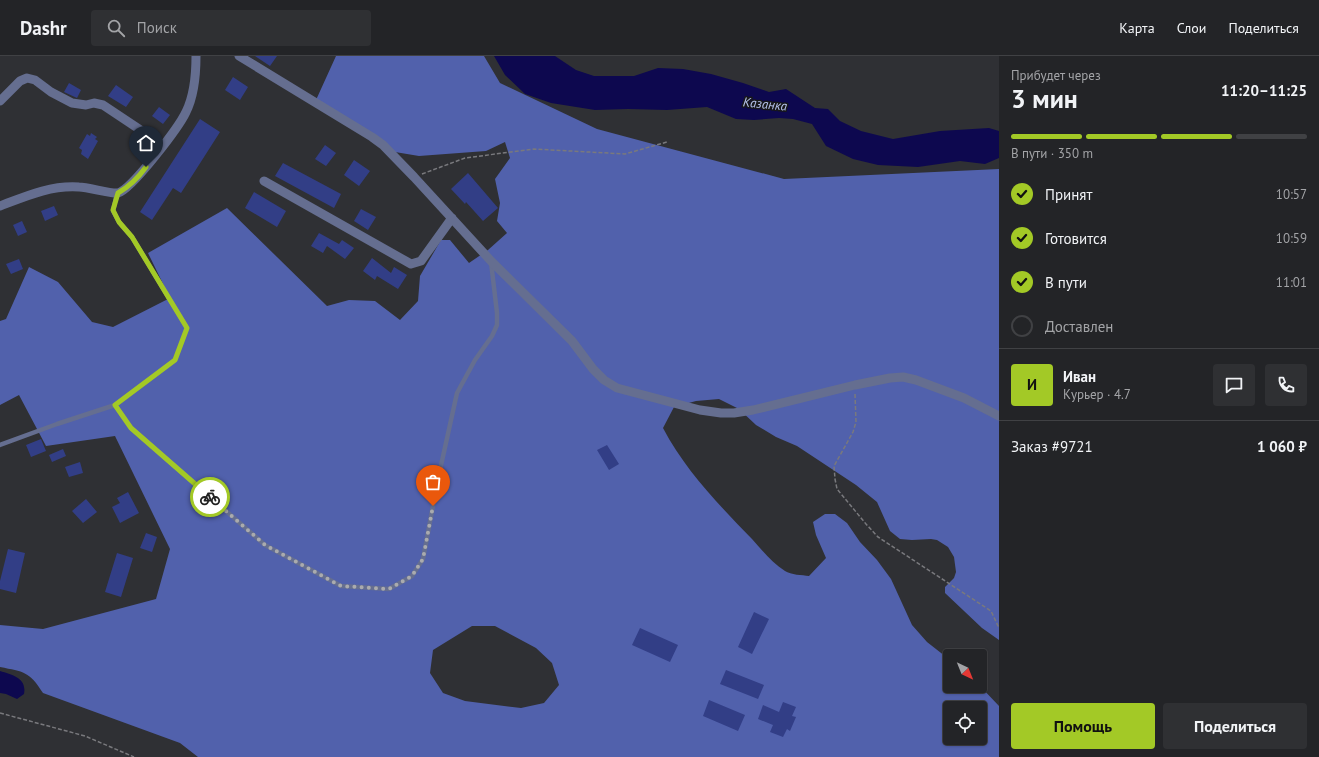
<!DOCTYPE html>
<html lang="ru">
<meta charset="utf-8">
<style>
body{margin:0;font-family:"PT Sans",sans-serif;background:#2f3033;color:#f1f3f6;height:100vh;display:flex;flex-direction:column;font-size:15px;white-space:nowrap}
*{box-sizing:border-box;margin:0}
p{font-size:13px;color:#a3a4a7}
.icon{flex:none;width:22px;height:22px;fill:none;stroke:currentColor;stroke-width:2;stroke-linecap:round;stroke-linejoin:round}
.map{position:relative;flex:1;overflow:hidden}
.drawer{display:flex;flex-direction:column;background:#232427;width:320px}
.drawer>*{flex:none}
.needle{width:26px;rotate:137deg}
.buttons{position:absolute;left:943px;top:593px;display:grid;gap:8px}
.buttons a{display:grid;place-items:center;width:44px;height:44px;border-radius:4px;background:#232427;box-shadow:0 1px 3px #0004,0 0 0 1px #404144;font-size:20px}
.pin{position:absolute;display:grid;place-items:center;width:34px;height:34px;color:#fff;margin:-41px -17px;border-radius:50% 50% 50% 0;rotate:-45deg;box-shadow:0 0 4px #0007}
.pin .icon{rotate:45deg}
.courier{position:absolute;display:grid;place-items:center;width:40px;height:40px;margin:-20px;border:3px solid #a3c926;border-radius:50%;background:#fff;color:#222;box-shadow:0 1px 5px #0007}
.head em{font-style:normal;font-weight:700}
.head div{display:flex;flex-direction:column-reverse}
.head{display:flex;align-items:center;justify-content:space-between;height:68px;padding:0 12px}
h1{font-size:26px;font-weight:700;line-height:30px}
.bar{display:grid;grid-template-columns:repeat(4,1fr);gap:6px 4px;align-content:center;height:48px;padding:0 12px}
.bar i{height:5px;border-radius:3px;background:#404144}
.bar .active{background:#a3c926}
.bar p{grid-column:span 4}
.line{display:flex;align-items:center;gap:10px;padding:0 12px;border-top:1px solid #404144}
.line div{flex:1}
.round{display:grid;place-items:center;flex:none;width:42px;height:42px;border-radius:4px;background:#2f3033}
ol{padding:0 12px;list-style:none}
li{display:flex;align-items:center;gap:12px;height:44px}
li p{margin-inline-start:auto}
li .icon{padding:4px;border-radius:50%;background:#a3c926;color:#111;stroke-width:4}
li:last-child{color:#a3a4a7}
li i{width:22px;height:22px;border:2px solid #404144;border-radius:50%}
.button{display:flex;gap:8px;margin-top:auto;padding:8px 12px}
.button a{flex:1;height:46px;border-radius:4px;background:#a3c926;color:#111;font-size:16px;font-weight:700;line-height:46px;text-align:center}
.button a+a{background:#2f3033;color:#f1f3f6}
header{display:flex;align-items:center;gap:24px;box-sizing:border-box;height:56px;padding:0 20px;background:#232427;border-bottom:1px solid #404144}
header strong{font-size:19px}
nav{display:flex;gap:22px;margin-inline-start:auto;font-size:14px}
.search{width:280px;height:36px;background:#2f3033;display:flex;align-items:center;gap:10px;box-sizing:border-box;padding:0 14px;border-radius:4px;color:#a3a4a7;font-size:15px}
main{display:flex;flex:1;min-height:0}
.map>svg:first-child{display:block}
.forest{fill:#5161ac;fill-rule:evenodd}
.water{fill:#0d084f}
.building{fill:#323e86}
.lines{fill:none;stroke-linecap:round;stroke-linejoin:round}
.path{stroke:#79797d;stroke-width:1.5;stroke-dasharray:4 2;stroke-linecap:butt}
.service{stroke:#656e90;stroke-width:4.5}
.minor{stroke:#656e90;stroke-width:9}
.done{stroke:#aaabae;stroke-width:4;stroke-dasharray:0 7.2}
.route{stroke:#a3c926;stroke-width:5}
.labels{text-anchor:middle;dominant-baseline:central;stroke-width:3;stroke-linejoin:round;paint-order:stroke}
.water-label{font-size:13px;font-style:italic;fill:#b7c3ed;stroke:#18181a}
</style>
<header>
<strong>Dashr</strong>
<div class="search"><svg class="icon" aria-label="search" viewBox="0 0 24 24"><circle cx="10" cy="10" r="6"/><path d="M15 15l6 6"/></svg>Поиск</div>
<nav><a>Карта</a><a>Слои</a><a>Поделиться</a></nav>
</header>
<main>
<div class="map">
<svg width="999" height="701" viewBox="0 0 999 701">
<rect width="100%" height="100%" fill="#2f3034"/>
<path class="forest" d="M336,0h148l16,27 97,46 187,50 215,-10v471l-17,-12 -37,-35v-6l9,-9 2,-6 -2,-15 -6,-10 -11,-7 -6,-1 -19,1 -12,-1 -10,-8 -13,-29 -21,-17 -59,-39 -21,-9 -20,-12 -17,-16 -20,-10 -23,2 -22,6 -11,21c22,42 56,77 89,111 10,11 20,24 33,32 6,4 17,4 24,5l17,-18 -10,-23 -3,-13 12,-8h10l12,9 13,19 17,18 14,19 21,46 15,17 23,18v26h30l19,20v51h-801l-18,-14 -137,-50c-14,-22 -19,-21 -43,-26v-42l43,4 113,-30 14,-50 -55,-113 -69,10 -27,-51 -19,10v-84l6,-2 23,-52 29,15 34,40 21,5 57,-29 -22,-45 79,-45 100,98 22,-6 26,1 25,19 18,-19 2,-25 21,-36h9l19,23 19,-13 19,-17 -10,-12 3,-18 -5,-24 15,-21 -5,-16 -19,9 -67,5 -24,-4 -79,-52zM472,570h23l41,22 16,15 7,22 -15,18 -23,5 -56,-7 -22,-8 -13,-20 3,-23zM950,652h30v30h-30z"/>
<path class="water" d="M494,0h61l21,14 18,6h40l24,-8 25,1 28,5 32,9 26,9 17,-3 29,19 13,1 12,12 21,10 32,8 47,-8 49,-3 10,3v27l-14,6 -25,-3 -42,6 -40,-2 -25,-6 -27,-13 -14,-22 -19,-5 -14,-1 -25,2 -18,-1 -29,-12 -40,3 -39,-1 -33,1 -44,-7 -26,-9 -20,-19z
M0,615c13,4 27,7 24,23l-7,5 -11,-5 -6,-1z"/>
<path class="building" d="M255,0h22l-7,10z
M233,21l15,10 -8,13 -15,-10z
M69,27l12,7 -4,8 -13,-6z
M116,29l17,12 -7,10 -18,-11z
M159,51l11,8 -7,9 -11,-8z
M200,63l20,13 -39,61 -8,-5 -21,32 -12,-8z
M91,77l6,4 -2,2 3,2 -10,18 -7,-5 1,-4 -3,-2 8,-14 3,2z
M325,89l11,8 -10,13 -11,-7z
M354,104l16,11 -11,15 -15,-11z
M283,107l58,31 -7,14 -59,-32z
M468,117l30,35 -15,13 -17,-19 -1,2 -14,-15z
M254,136l32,19 -9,16 -32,-19z
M54,150l4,9 -13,6 -4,-10z
M361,153l15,8 -8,13 -14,-9z
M22,165l5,11 -9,4 -5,-11z
M319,177l20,11 3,-4 12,8 -9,11 -18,-13 -4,7 -12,-7z
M372,202l19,15 3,-6 13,8 -9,14 -21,-13 -2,4 -12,-9z
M19,203l4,10 -12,5 -5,-10z
M41,383l5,12 -15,6 -5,-12z
M607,389l12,19 -10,6 -12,-20z
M63,393l3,7 -14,6 -3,-7z
M80,406l3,11 -14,4 -4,-10z
M128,436l11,21 -19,10 -8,-16 8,-4 -3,-5z
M86,443l11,13 -14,11 -11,-12z
M146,477l11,4 -5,15 -12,-4z
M8,493l17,4 -9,40 -16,-4v-8z
M117,497l16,5 -12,39 -16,-5z
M754,556l15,7 -17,35 -14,-7z
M640,572l38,17 -8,17 -38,-17z
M726,614l38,15 -6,14 -38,-15z
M709,644l36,15 -7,16 -35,-15z
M783,646l13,5 -4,9 4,1 -6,14 -3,-2 -4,8 -13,-5 3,-7 -15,-6 5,-14 16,7z"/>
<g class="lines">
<path class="path" d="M422,118l43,-16 69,-9 91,5 42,-12
M855,338l1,28 -3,10 -19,34 1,13 2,10 29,35 12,13 113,74 8,17
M0,657l85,23 49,21"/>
<path class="service" d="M117,137l-4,18 6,11 13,15 55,91 -12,32 -60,45 16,23 134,117 76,41 48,3 23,-13 11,-17 15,-80 19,-86 18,-33 17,-24 5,-11v-12l-6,-51
M0,389l57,-21 58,-19"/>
<path class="minor" d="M239,0l133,81 11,8 31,32 77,84 81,80 21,28 11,11 13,8 83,22 21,3h13l19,-3 102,-25 35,-7 13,-1 13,3 48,18 35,18
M0,45l20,-20 7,-3 8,2 16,12 21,11 14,2 8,-2 9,2 60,40
M264,125l147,83 10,-3 31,-43
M0,150c26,-10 51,-21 79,-19 9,0 32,7 39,6 14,-4 61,-66 68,-81 8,-16 10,-38 10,-56"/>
</g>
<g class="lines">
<path class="done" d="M210,441l55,48 76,41 48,3 23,-13 11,-17 10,-53"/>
<path class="route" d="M146,111c-8,11 -16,19 -28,26l-5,17 6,12 13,15 55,91 -12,32 -60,45 16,23 79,69"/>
</g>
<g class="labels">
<g class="water-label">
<text transform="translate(765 48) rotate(6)">Казанка</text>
</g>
</g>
</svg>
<div class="buttons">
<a><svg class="needle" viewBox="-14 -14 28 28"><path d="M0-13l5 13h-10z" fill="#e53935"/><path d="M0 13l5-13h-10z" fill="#a3a4a7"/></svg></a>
<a><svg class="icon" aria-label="locate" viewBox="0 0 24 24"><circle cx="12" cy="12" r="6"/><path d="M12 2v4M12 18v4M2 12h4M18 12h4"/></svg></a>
</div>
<div class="pin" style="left:433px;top:450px;background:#ea580c"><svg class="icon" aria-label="bag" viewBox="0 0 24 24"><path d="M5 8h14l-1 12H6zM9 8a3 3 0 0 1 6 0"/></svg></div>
<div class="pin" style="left:146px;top:111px;background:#1f2937"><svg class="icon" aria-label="home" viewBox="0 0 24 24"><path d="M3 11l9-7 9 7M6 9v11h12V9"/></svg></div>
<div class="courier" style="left:210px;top:441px"><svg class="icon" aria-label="bike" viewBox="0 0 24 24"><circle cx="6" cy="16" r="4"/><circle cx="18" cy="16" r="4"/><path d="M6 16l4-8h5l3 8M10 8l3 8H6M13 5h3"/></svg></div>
</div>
<section class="drawer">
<div class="head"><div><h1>3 мин</h1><p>Прибудет через</p></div><em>11:20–11:25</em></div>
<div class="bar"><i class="active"></i><i class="active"></i><i class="active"></i><i></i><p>В пути · 350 m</p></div>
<ol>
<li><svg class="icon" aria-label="check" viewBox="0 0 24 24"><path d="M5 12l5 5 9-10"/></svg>Принят<p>10:57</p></li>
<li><svg class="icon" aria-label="check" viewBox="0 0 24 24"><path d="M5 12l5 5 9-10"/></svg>Готовится<p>10:59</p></li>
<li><svg class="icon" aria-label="check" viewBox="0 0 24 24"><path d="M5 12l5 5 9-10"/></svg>В пути<p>11:01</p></li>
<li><i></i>Доставлен</li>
</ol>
<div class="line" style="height:72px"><b class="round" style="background:#a3c926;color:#111">И</b><div><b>Иван</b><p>Курьер · 4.7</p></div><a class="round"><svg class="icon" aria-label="chat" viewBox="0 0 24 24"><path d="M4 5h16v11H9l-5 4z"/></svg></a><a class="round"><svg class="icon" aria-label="phone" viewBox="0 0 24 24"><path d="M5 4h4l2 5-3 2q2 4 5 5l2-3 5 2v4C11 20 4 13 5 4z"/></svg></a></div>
<div class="line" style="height:52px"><div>Заказ #9721</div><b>1 060 ₽</b></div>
<div class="button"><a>Помощь</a><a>Поделиться</a></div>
</section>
</main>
